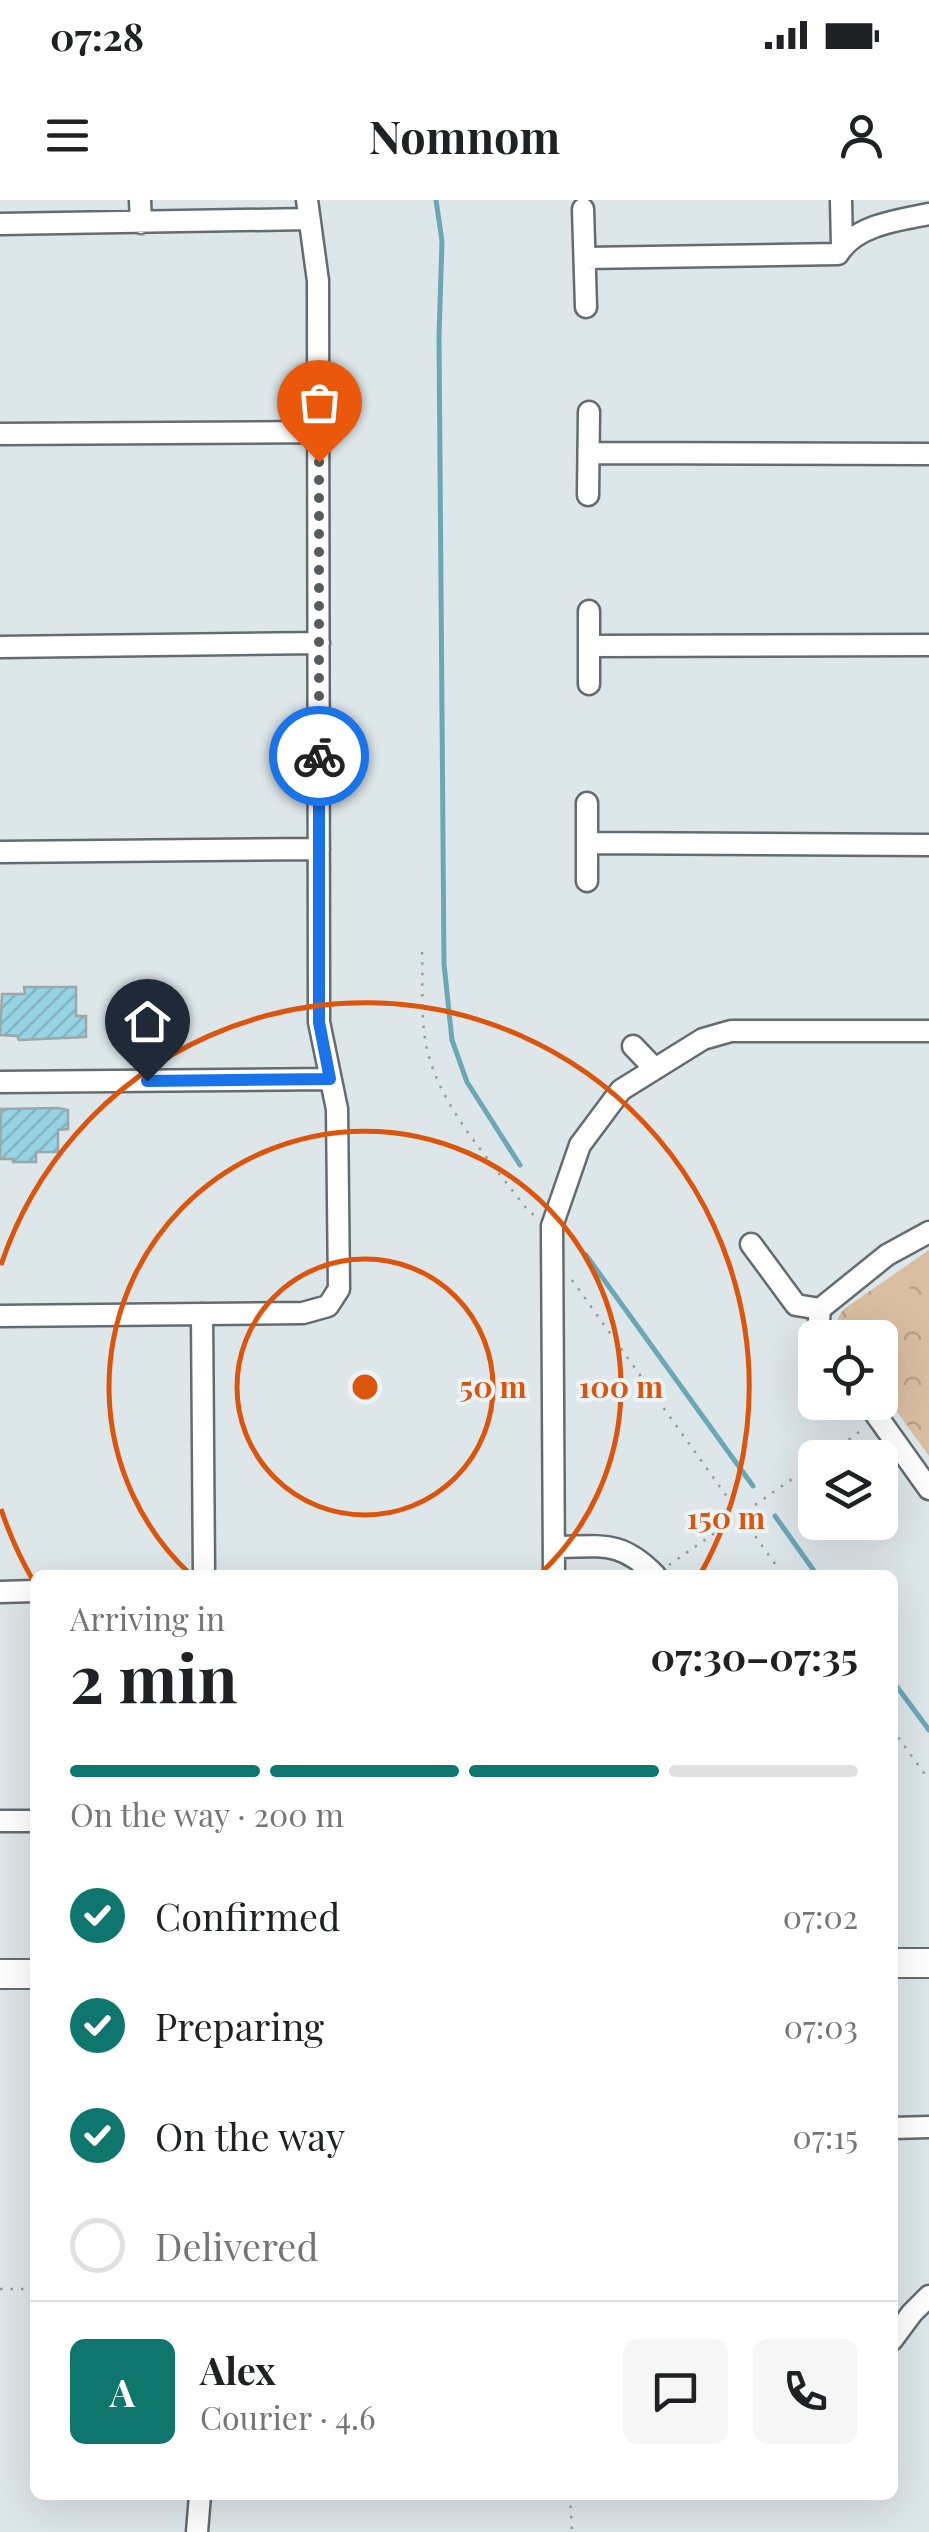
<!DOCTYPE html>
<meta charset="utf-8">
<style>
body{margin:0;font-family:"Playfair Display",serif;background:#f6f6f6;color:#202124;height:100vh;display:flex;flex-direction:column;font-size:38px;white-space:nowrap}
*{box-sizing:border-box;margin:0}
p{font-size:32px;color:#757577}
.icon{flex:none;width:55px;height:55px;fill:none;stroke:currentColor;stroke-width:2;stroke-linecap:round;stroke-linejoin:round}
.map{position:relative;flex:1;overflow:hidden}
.panel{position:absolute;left:30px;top:1370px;width:868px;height:930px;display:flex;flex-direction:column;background:#fff;border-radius:15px;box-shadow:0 10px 40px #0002}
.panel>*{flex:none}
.controls{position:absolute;left:798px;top:1120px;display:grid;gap:20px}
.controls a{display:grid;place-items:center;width:100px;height:100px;border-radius:15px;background:#fff;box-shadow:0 10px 40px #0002;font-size:50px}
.pin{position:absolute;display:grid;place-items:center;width:85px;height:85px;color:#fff;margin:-102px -42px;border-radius:50% 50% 50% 0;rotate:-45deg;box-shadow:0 0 10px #0007}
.pin .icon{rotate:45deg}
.courier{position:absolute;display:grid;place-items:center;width:100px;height:100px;margin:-50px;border:8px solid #1a73e8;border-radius:50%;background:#fff;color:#222;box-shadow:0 2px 12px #0007}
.overview em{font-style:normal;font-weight:700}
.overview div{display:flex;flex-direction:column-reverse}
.overview{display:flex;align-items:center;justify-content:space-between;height:170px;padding:0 40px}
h1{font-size:65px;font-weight:700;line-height:75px}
.bar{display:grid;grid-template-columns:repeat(4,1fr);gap:15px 10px;align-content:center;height:120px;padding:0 40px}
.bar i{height:12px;border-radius:8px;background:#e0e0e0}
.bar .active{background:#0f766e}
.bar p{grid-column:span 4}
.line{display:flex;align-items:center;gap:25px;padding:0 40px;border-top:2px solid #e0e0e0}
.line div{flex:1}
.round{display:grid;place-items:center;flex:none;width:105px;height:105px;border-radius:15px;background:#f6f6f6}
ol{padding:0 40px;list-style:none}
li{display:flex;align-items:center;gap:30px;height:110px}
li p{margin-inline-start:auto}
li .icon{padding:10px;border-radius:50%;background:#0f766e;color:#fff;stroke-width:4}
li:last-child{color:#757577}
li i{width:55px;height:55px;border:5px solid #e0e0e0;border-radius:50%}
.status{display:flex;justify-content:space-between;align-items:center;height:70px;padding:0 50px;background:#fff;direction:ltr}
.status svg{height:28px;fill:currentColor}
header{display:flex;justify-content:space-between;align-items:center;height:130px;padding:0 40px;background:#fff;font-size:45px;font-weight:700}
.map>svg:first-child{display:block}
.park{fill:url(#park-crowns)}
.pitch{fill:#d9bea1}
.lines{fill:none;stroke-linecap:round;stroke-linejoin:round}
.stream{stroke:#6ca7b6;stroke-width:5}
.building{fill:url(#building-hatch);stroke:#9da6a8;stroke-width:2.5}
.minor-casing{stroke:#636c6e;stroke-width:25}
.secondary-casing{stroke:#636c6e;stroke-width:32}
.path{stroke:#949b9d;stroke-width:2.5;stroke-dasharray:2.5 8;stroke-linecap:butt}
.minor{stroke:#fff;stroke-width:20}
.secondary{stroke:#fff;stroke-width:28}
.done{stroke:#565c5d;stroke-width:10;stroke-dasharray:0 18}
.route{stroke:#1a73e8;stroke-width:12}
.ring{fill:none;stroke:#dd550c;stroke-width:5}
.centre{fill:#dd550c;stroke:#eaf4f6;stroke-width:5}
.ring-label{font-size:30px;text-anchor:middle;font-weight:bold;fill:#dd550c;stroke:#eaf4f6;stroke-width:8;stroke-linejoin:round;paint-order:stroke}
</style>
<div class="status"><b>07:28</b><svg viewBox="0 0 49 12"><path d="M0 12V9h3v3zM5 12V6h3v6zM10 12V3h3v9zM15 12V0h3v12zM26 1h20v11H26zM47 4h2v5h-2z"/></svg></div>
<header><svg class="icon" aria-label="menu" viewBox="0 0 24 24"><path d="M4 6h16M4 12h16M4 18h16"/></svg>Nomnom<svg class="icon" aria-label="person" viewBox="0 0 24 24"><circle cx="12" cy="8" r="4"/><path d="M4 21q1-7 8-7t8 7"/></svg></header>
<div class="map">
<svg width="929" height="2332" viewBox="0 0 929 2332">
<defs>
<pattern id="park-crowns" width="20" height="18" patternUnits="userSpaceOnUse" patternTransform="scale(2.5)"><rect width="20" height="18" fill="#d9bea1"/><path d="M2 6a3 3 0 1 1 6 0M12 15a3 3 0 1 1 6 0" fill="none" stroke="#b9a28a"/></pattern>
<pattern id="building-hatch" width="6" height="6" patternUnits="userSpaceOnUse" patternTransform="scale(2.5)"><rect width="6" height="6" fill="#97d4e3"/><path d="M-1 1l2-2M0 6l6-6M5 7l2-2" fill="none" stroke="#81b5c2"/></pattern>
</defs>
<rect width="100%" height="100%" fill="#dde6e9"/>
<path class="park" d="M929,1050v206l-49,-68v-50l-37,-1c-7,-10 -8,-18 1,-28z"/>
<path class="pitch" d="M903,1080l23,31 -46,32v-5l-18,-1 -14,-18z"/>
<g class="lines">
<path class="stream" d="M436,0l6,41 -3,95 5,628 8,76 15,42 53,83
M586,1055l167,231
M775,1316l42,59
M892,1480l37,50"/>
</g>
<path class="building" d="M24,787h52v29h10v21l-67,3 -2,-4 -17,-1 2,-41h23z
M58,908l10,2v19l-10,1v22h-22v10h-23v-3h-13l1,-50z"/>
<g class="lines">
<g class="minor-casing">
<path id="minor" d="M140,0l1,23
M841,0l1,47
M583,9l3,98
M0,24l309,-5
M585,58l253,-4c17,-29 61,-34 91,-40
M0,234l319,-2
M589,253l340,1
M588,295l1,-83
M589,411v35l340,-1
M589,446v38
M0,447l319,-4
M587,603v40l342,2
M587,643v38
M0,652l319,-3
M633,846l22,23
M0,882l330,-3
M751,1044l45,61 24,4
M202,1114l2,261
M0,1116l303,-3 25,-7 11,-17 -2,-180 -18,-87 -1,-741 -11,-81
M821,1138l-3,-5 2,-24 67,-54 42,-23
M867,1202l62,87
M554,1347c47,0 66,-8 101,28
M554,1375l-2,-349 28,-81 41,-55 82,-51 28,-8h198
M0,1392l35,-1
M0,1621h35
M892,1928l37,-1
M892,2140l20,-27 17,-17
M197,2332l3,-37"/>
</g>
<g class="secondary-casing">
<path id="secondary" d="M892,1763h37
M0,1774h35"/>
</g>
<path class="path" d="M422,752c1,28 -1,59 3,87 10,64 66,122 104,173l5,3
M572,1080l211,295
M823,1258l39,-28
M669,1365l146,-102
M892,1529l37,51
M0,2089h35
M570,2295l2,37"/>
<use href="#minor" class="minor"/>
<use href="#secondary" class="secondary"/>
</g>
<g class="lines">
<path class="done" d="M319,262v294"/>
<path class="route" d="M147,881l183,-2 -11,-57v-266"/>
</g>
<g class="ring">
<circle cx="365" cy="1187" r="128"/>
<path d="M190 1374A256 256 0 1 1 540 1374"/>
<path d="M34 1382A384 384 0 0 1 1 1309M1 1065A384 384 0 1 1 701 1373"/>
</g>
<circle cx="365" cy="1187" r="15" class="centre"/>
<g class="ring-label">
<text x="493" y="1198">50 m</text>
<text x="621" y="1198">100 m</text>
<text x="726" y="1329">150 m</text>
</g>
</svg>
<div class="controls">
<a><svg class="icon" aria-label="locate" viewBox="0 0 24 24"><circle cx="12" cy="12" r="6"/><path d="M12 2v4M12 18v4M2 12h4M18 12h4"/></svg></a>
<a><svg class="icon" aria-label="layers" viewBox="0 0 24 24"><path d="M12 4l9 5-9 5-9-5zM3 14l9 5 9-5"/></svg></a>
</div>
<div class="pin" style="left:319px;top:262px;background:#ea580c"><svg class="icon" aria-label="bag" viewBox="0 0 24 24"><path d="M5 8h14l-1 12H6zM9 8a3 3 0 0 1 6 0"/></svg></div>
<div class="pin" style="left:147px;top:881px;background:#1f2937"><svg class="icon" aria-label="home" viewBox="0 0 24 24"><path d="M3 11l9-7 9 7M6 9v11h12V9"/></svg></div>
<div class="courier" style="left:319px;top:556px"><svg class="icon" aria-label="bike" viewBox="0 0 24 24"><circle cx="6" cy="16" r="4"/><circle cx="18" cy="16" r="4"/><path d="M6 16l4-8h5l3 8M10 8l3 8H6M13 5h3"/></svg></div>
<section class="panel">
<div class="overview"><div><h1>2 min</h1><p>Arriving in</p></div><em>07:30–07:35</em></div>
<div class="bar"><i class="active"></i><i class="active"></i><i class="active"></i><i></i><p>On the way · 200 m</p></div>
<ol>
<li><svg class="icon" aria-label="check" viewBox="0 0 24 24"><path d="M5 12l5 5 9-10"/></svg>Confirmed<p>07:02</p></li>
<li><svg class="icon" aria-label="check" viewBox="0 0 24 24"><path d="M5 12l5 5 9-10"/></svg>Preparing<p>07:03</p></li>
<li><svg class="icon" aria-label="check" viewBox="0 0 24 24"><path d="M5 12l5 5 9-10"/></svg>On the way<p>07:15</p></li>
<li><i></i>Delivered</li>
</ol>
<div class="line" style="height:180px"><b class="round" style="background:#0f766e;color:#fff">A</b><div><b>Alex</b><p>Courier · 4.6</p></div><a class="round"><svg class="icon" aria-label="chat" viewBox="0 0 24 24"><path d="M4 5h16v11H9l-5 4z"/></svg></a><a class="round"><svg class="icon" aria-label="phone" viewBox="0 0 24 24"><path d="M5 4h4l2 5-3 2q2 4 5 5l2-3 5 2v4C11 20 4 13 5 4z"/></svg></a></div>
</section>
</div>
